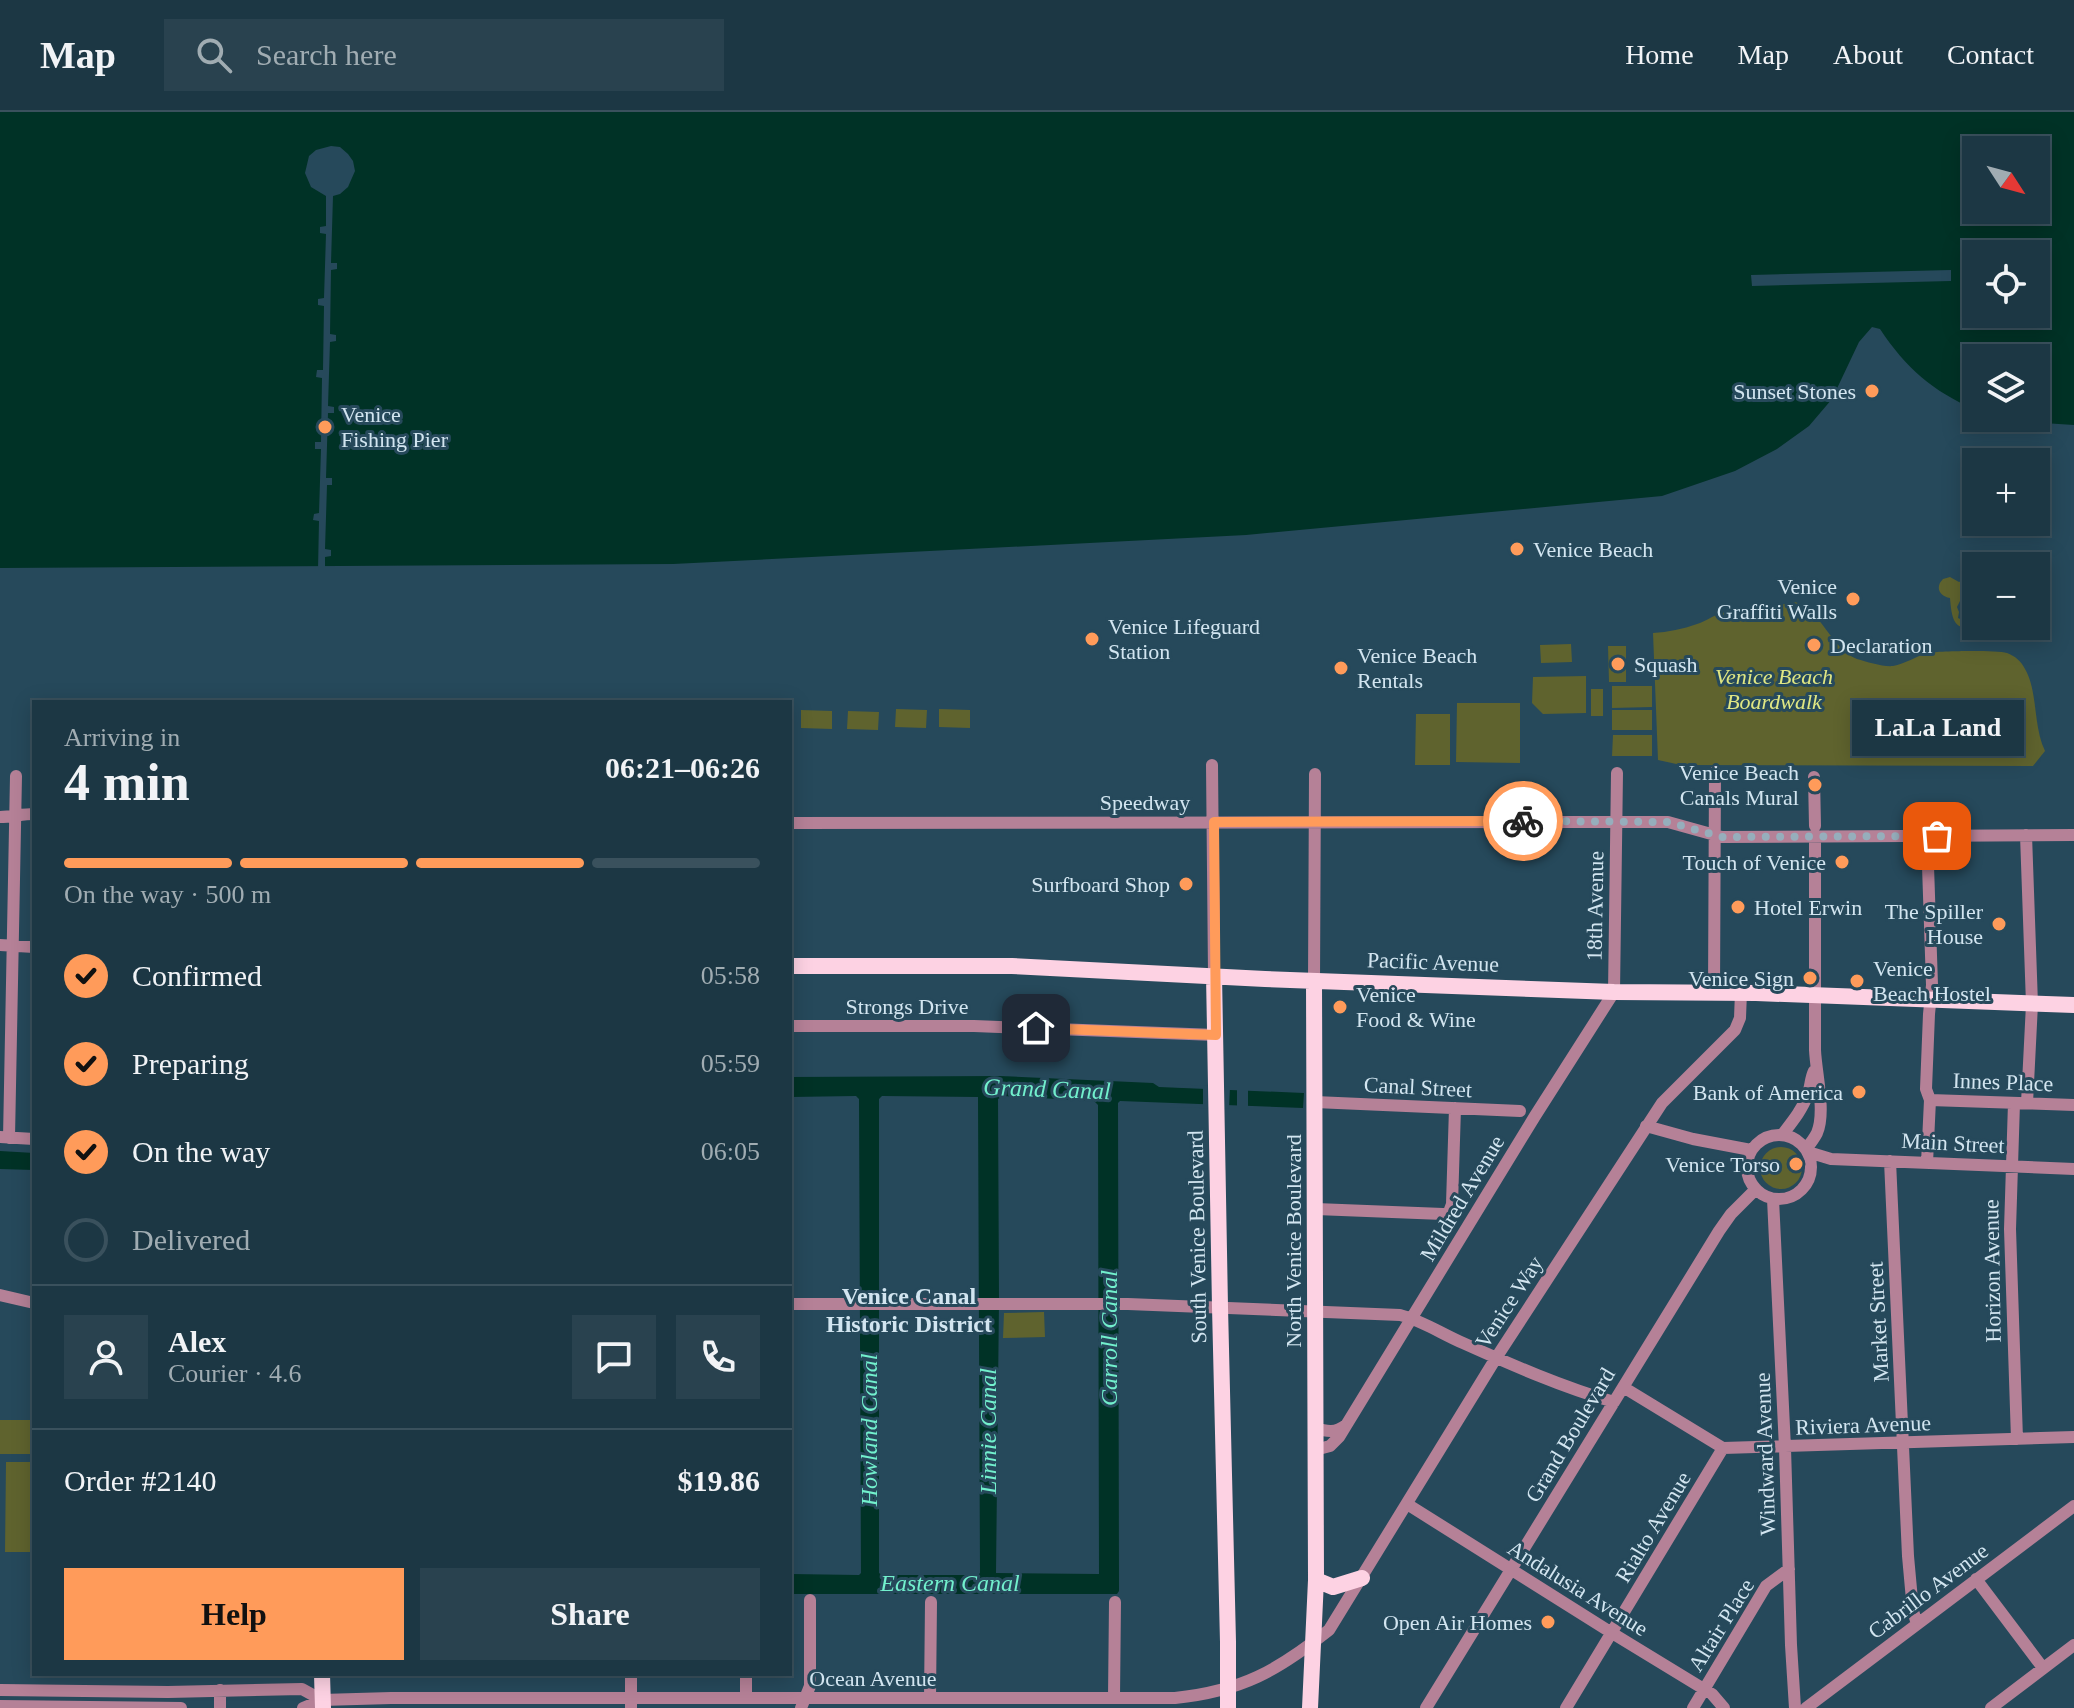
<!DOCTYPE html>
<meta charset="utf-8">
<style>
body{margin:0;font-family:Georgia,serif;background:#29424f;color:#f1f3f6;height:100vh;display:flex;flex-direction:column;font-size:30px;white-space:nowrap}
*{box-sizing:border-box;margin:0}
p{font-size:26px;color:#a0acb2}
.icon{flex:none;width:44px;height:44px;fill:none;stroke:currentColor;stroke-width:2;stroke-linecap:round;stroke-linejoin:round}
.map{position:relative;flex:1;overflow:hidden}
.drawer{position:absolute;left:32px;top:588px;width:760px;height:976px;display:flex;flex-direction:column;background:#1c3744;border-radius:0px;box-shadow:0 4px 20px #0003,0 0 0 2px #3a515d}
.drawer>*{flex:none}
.needle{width:52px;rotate:126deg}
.controls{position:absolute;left:1962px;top:24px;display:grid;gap:16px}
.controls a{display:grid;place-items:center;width:88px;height:88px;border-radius:0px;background:#1c3744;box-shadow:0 4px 20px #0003,0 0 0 2px #3a515d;font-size:40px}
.pin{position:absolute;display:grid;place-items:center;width:68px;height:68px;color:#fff;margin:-34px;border-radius:16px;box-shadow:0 4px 12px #0006}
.courier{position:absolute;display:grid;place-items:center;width:80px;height:80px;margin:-40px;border:6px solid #ff9b5a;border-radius:50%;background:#fff;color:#222;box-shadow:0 2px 10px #0007}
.bubble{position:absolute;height:56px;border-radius:0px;background:#1c3744;box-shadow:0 4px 20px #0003,0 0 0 2px #3a515d;font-size:26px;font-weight:700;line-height:56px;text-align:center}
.overview em{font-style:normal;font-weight:700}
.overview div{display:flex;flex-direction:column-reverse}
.overview{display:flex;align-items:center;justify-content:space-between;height:136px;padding:0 32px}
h1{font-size:52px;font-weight:700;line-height:60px}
.bar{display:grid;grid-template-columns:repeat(4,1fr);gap:12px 8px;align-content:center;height:96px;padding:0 32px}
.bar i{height:10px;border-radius:6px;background:#3a515d}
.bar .current{background:#ff9b5a}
.bar p{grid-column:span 4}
.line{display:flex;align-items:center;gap:20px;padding:0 32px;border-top:2px solid #3a515d}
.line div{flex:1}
.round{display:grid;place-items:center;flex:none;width:84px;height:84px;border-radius:0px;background:#29424f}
ol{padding:0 32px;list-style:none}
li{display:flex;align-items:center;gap:24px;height:88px}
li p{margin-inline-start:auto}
li .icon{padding:8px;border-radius:50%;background:#ff9b5a;color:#111;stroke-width:4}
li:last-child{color:#a0acb2}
li i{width:44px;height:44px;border:4px solid #3a515d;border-radius:50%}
.cta{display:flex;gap:16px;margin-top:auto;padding:16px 32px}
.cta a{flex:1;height:92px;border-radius:0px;background:#ff9b5a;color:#111;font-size:32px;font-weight:700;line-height:92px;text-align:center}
.cta a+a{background:#29424f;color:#f1f3f6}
header{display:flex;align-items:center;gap:48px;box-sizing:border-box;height:112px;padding:0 40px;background:#1c3744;border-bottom:2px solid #3a515d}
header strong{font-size:38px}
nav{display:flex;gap:44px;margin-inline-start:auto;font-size:28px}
.search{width:560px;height:72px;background:#29424f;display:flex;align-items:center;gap:20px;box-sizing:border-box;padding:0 28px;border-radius:0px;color:#a0acb2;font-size:30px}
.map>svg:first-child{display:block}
.green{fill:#5f632e}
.water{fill:#003226;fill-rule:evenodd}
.pier{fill:#26495b}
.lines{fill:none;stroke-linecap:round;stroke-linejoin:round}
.minor{stroke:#b58197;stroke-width:12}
.major{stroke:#fdd2e3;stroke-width:16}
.done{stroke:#96aebc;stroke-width:8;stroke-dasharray:0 14.4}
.route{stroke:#ff9b5a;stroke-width:10}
.poi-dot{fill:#ff9b5a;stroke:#26495b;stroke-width:3}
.labels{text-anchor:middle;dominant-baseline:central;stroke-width:6;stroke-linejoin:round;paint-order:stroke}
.poi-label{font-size:22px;fill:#d2e5f0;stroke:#26495b;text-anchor:end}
.park-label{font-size:22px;font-style:italic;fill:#e0e783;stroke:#26495b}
.street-label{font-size:22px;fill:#d2e5f0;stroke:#26495b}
.water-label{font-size:24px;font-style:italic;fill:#72f0cd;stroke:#26495b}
.neighbourhood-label{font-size:24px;font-weight:bold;fill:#d2e5f0;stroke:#26495b}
</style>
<header>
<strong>Map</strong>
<div class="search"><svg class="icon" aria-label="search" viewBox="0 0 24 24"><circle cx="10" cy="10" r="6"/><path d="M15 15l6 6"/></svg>Search here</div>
<nav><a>Home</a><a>Map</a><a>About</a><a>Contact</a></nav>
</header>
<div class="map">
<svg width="2074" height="1596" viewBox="0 0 2074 1596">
<rect width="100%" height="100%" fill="#26495b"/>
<path class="green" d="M1976,455v4l-10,17 8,5 2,-3 -8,18 2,3 6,-1v1l-5,4 -3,-4 -4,-2 3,-5 -1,-4 -5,-1 -4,8 2,5 -1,6 13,6 5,-3v5h16l4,2 6,-2h16c-6,8 -17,17 -27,9 -3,-2 -6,-6 -9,-8 -27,5 -30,-4 -32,-29 -11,-2 -15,-11 -7,-19l7,-2 9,5 9,-4z
M1795,490c27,8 35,46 62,57 10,3 26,8 36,7 12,-2 23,-10 35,-13 11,-2 68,-3 79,0 8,3 14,8 18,16 13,22 8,57 20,82l-12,15 -352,-1 -23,-5 -5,-127c15,-1 30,-4 44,-9 10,-3 19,-11 30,-12 11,0 20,6 32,2 12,-4 22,-11 36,-12z
M1571,532l1,18 -31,1 -1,-18z
M1608,534h18v36h-17z
M1586,564v37l-43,1 -11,-11 1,-26z
M1612,574h40v21l-40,1z
M1591,577h12v27h-12z
M1457,591h63v60l-64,-1z
M896,597l31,1 -1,18 -31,-1z
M939,597l31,1v18l-31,-1z
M801,598l31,1v18l-31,-1z
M1612,598h40v20h-40z
M848,599l31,1 -1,18 -31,-1z
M1416,602h34v51h-35z
M1613,623h39v21h-40z
M1760 1056a21 21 0 1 1 42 0a21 21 0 1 1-42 0Z
M1044,1200l1,25 -42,1 1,-25z
M0,1308h34v34h-34z
M6,1350h28v90h-29z"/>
<path class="water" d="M0,0h2074v313l-44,-3 -19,-4h25v-60h-60v52c-44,-19 -70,-42 -96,-81l-8,-2 -13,15 -27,57 -23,27 -32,23 -42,22 -73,25 -416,39 -573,29 -673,4zM1976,38h60v60h-60zM1976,142h60v60h-60z
M1000,964l153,7 6,4 145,6 -1,15 -183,-7 -2,2 1,488 -2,3h-327v-20l69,1 2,-2 -2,-474 -3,-3 -66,1v-20zM882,984l96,1 2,476 -2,2h-96l-3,-2v-474zM1003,984l91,5 4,4 1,469 -103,-1 3,-273 -1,-201z
M0,1039l34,2v17l-34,-1z"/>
<path class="pier" d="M331,34l9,1 8,7 5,7 2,10 -7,16 -8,7 -7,2 -2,67h6v6l-6,1 -1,64 6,1v6l-6,1 -2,64 6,1v6h-6l-2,65h6v7h-5l-2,64 6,1v6l-6,1v13h-7l1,-49 -6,-1 1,-6 5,-1 2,-64h-6v-7h6l1,-64 -6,-1 1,-7h6l1,-64 -6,-1v-6l6,-1 2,-64 -6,-1v-6l6,-1v-30l-15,-9 -6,-14 4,-17 7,-6z
M1951,158v11l-199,5 -1,-11z
M1172,972l58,3 -1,22 -59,-2v-3l33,1v-17l-31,-1z
M1237,975h11v23h-11z"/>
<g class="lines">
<path class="minor" d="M1212,653l2,210
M1814,665l1,49
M0,705c12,0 22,-3 34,-3
M790,711l827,-1h51l54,15 352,-2
M2026,723l6,169 -5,99
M1927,724l5,149 -3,29 -3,75 4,11 -3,63
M0,833l34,2
M1314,869l1,-207
M1714,880l1,-220
M790,914h184l242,9
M1930,988l144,5
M1315,990l205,9
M2014,991l-4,126 7,210
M1646,1014l47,13 58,11
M1747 1055a32 32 0 1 1 64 0a32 32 0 1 1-64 0Z
M1782,1023c10,-13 20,-25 25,-39 4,-9 3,-17 7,-25
M0,1025l34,2
M9,1026l7,-362
M1806,1037c4,-5 8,-10 11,-16 9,-21 -1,-60 -2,-83v-213
M1808,1040l23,7 243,10
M1890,1049l18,395 5,55 4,13
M1773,1087l12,249 6,197 4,63
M1316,1097l127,5 6,-2 3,-8 3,-96
M0,1183l34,8
M790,1192h338l272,11c23,6 42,19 63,28 49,22 99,44 151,59
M1623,1275l100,61 351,-11
M1315,1316c13,4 20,5 31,-3
M1315,1338l15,-4 9,-9 196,-321 79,-124 3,-219
M1407,1392l205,129 100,61 12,14
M1976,1467l67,89
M631,1562v34
M746,1562v23
M0,1578l168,2 134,-3 20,11
M1114,1585l1,-95
M930,1586l1,-96
M0,1594l181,2
M220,1596v-18
M303,1596l19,-8 69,-2h784c67,-7 102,-27 154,-68l167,-272 166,-255 73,-73 5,-12 1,-26
M801,1596l9,-22v-86
M1426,1596l293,-477 12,-17 25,-25
M1566,1596l157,-260
M1693,1596l73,-122 23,-17
M1806,1596l268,-202
M1991,1596l83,-63"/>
<path class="major" d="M790,854h222l253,13 349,13 142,1 318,12
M1214,863l6,332 8,335v66
M1316,1468l17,7 29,-9
M322,1562l1,34
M1310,1596l6,-128 -2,-599"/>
</g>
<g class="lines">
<path class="done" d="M1523,709l145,1 54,15 215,-1"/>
<path class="route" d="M1036,916l180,7 -2,-213 309,-1"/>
</g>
<g class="poi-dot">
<circle cx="1872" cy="279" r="8"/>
<circle cx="325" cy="315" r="8"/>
<circle cx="1517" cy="437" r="8"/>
<circle cx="1853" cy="487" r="8"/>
<circle cx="1092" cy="527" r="8"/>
<circle cx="1814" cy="533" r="8"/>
<circle cx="1618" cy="552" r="8"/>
<circle cx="1341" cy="556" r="8"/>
<circle cx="1815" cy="673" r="8"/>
<circle cx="1842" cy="750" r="8"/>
<circle cx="1186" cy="772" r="8"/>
<circle cx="1738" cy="795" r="8"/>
<circle cx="1999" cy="812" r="8"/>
<circle cx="1810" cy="866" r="8"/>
<circle cx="1857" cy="869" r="8"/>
<circle cx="1340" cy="895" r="8"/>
<circle cx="1859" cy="980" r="8"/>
<circle cx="1796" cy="1052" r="8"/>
<circle cx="1548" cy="1510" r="8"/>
</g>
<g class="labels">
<g class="poi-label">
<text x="1856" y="279">Sunset Stones</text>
<text x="341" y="302" text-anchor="start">Venice<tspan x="341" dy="25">Fishing Pier</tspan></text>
<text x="1533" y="437" text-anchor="start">Venice Beach</text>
<text x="1837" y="474">Venice<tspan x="1837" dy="25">Graffiti Walls</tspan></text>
<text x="1108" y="514" text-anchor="start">Venice Lifeguard<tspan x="1108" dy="25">Station</tspan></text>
<text x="1830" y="533" text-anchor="start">Declaration</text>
<text x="1357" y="543" text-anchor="start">Venice Beach<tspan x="1357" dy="25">Rentals</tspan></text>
<text x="1634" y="552" text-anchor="start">Squash</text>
<text x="1799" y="660">Venice Beach<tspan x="1799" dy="25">Canals Mural</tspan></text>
<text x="1826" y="750">Touch of Venice</text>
<text x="1170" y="772">Surfboard Shop</text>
<text x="1754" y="795" text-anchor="start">Hotel Erwin</text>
<text x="1983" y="799">The Spiller<tspan x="1983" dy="25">House</tspan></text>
<text x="1873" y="856" text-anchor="start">Venice<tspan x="1873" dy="25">Beach Hostel</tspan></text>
<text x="1794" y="866">Venice Sign</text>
<text x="1356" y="882" text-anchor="start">Venice<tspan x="1356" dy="25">Food &amp; Wine</tspan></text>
<text x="1843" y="980">Bank of America</text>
<text x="1780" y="1052">Venice Torso</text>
<text x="1532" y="1510">Open Air Homes</text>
</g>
<g class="park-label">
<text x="1774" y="564">Venice Beach<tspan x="1774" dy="25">Boardwalk</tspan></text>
</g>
<g class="street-label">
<text x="1145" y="690">Speedway</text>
<text transform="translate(1595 794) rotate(-89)">18th Avenue</text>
<text transform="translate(1433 850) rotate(2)">Pacific Avenue</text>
<text x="907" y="894">Strongs Drive</text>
<text transform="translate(2003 970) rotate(2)">Innes Place</text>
<text transform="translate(1418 975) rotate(3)">Canal Street</text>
<text transform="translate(1953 1031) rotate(3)">Main Street</text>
<text transform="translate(1462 1086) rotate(-59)">Mildred Avenue</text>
<text transform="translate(1197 1125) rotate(-91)">South Venice Boulevard</text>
<text transform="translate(1293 1129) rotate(-90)">North Venice Boulevard</text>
<text transform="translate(1992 1159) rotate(-91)">Horizon Avenue</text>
<text transform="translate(1509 1190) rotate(-57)">Venice Way</text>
<text transform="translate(1878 1210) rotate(-93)">Market Street</text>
<text transform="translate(1863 1313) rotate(-2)">Riviera Avenue</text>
<text transform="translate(1570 1323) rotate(-59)">Grand Boulevard</text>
<text transform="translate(1765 1342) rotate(-92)">Windward Avenue</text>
<text transform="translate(1653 1415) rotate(-59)">Rialto Avenue</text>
<text transform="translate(1578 1476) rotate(32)">Andalusia Avenue</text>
<text transform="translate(1928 1479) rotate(-37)">Cabrillo Avenue</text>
<text transform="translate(1721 1513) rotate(-58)">Altair Place</text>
<text x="873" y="1566">Ocean Avenue</text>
</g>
<g class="water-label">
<text transform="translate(1047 977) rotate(2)">Grand Canal</text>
<text transform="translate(1109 1226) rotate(-90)">Carroll Canal</text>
<text transform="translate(869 1318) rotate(-90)">Howland Canal</text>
<text transform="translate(988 1319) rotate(-90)">Linnie Canal</text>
<text x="950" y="1471">Eastern Canal</text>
</g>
<g class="neighbourhood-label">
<text x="909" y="1184">Venice Canal<tspan x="909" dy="28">Historic District</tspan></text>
</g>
</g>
</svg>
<div class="controls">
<a><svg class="needle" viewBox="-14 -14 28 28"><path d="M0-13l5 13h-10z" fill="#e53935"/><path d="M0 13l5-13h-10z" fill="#a0acb2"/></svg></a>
<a><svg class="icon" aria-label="locate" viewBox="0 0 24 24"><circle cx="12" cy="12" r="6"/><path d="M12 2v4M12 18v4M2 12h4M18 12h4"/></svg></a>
<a><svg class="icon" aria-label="layers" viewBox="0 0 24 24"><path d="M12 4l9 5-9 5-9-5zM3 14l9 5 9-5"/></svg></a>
<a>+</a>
<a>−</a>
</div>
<div class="pin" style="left:1937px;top:724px;background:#ea580c"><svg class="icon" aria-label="bag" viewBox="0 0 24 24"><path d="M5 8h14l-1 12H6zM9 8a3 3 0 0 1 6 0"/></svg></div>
<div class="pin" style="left:1036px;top:916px;background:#1f2937"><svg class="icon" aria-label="home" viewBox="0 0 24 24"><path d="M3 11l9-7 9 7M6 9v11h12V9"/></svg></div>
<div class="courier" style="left:1523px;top:709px"><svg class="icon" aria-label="bike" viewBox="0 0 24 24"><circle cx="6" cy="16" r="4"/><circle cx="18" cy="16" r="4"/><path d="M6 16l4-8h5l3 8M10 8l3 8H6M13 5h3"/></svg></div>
<div class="bubble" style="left:1852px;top:588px;width:172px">LaLa Land</div>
<section class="drawer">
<div class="overview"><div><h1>4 min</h1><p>Arriving in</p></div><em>06:21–06:26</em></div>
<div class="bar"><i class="current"></i><i class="current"></i><i class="current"></i><i></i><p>On the way · 500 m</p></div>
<ol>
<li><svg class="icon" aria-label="check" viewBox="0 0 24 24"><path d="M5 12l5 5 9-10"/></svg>Confirmed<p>05:58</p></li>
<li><svg class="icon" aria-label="check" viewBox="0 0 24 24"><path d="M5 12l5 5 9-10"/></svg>Preparing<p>05:59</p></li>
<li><svg class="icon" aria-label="check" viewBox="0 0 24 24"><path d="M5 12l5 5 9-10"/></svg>On the way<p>06:05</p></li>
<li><i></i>Delivered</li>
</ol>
<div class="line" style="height:144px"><a class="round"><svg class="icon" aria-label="person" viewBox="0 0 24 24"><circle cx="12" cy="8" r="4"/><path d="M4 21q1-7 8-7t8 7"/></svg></a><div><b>Alex</b><p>Courier · 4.6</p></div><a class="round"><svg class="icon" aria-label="chat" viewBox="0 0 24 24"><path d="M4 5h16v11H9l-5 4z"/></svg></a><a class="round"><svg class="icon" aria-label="phone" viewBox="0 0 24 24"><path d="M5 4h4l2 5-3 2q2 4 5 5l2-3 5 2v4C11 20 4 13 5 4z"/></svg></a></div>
<div class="line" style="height:104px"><div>Order #2140</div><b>$19.86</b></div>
<div class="cta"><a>Help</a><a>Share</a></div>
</section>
</div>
